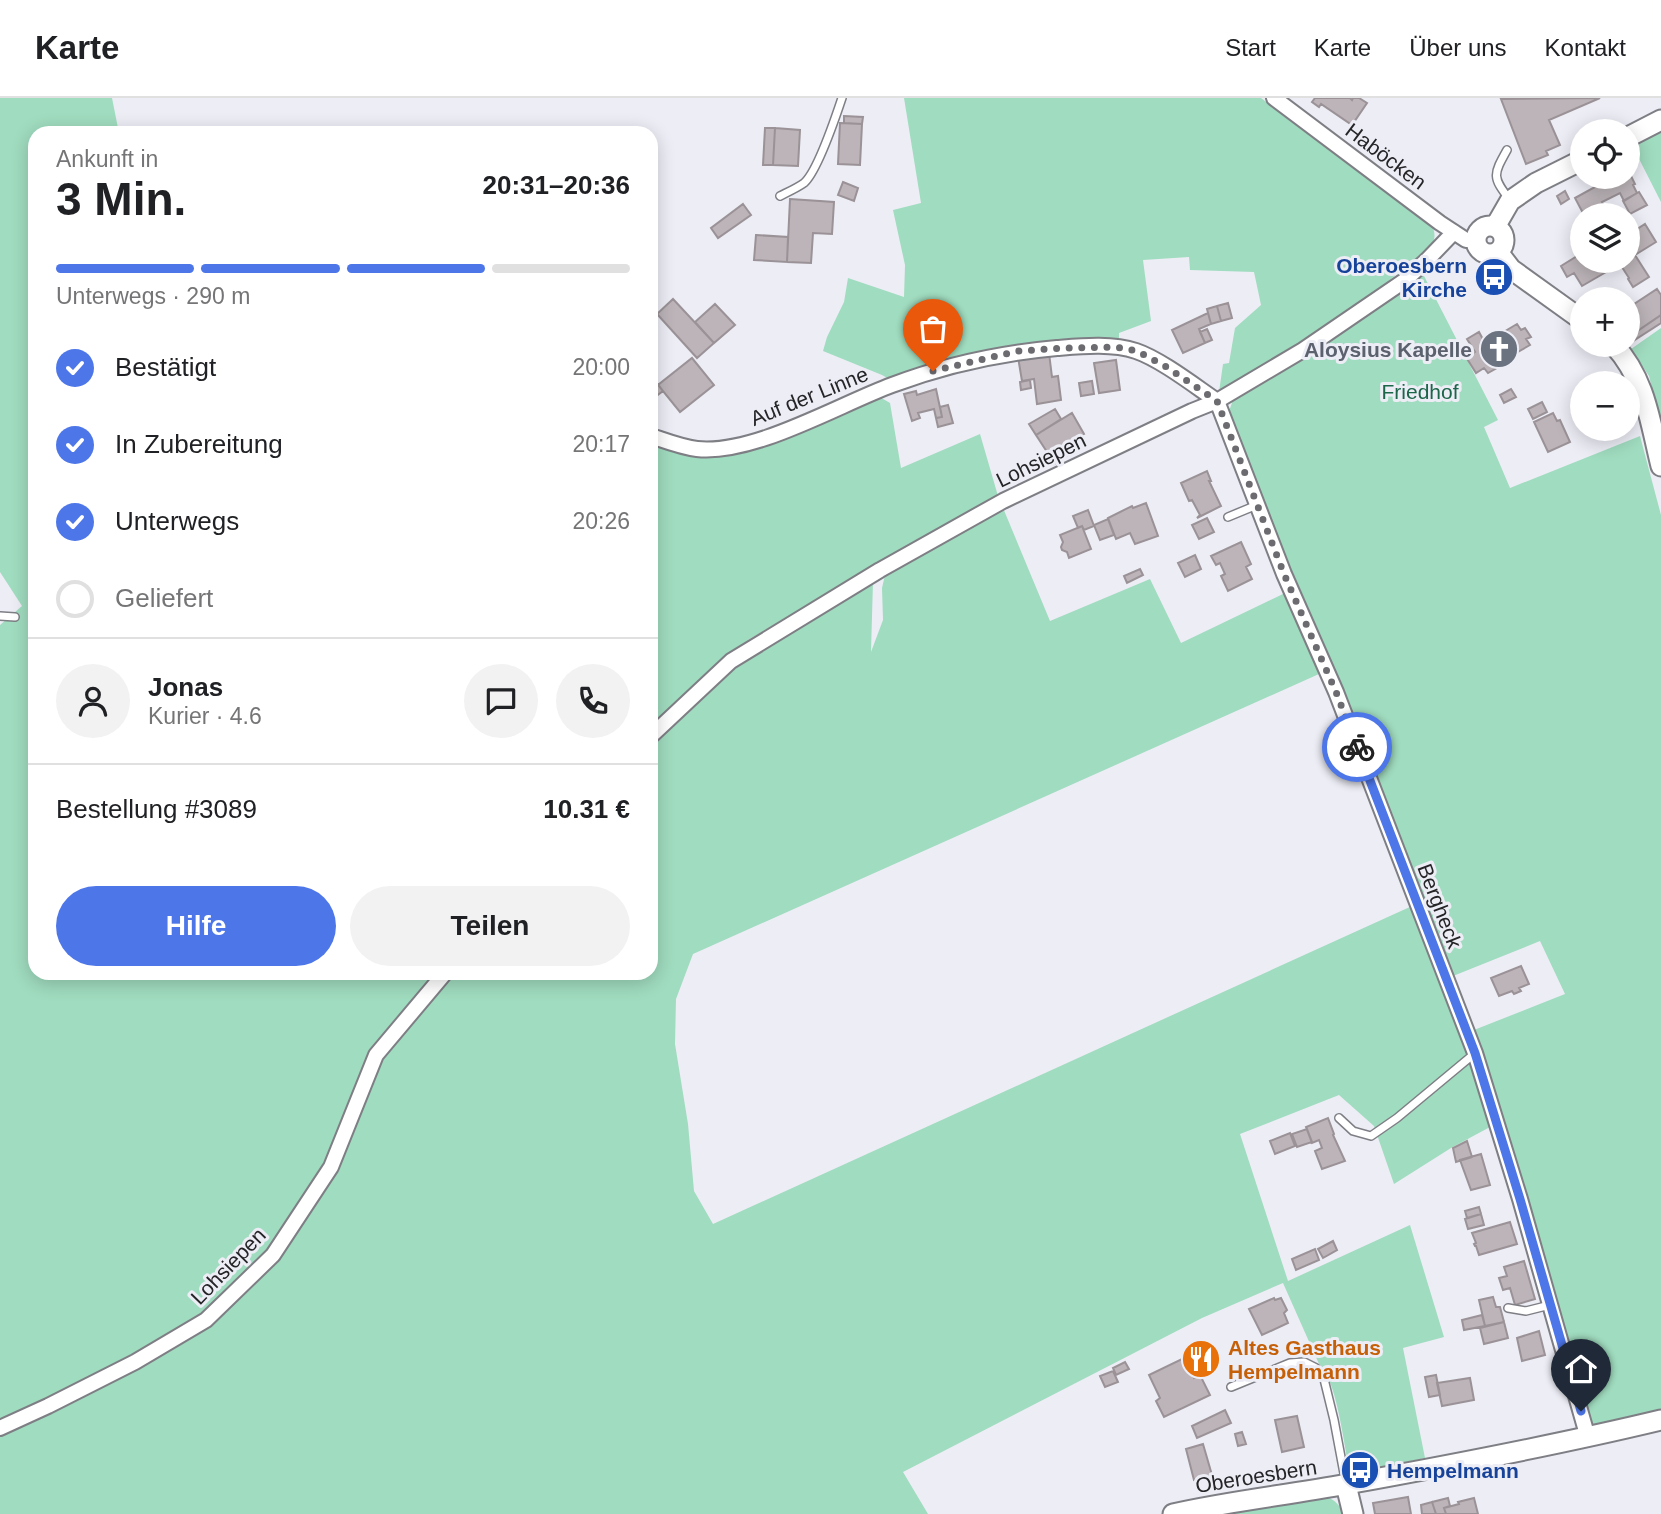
<!DOCTYPE html>
<html lang="de">
<meta charset="utf-8">
<style>
body{margin:0;font-family:Arial,sans-serif;background:#f2f2f2;color:#202124;height:100vh;display:flex;flex-direction:column;font-size:26px;white-space:nowrap}
*{box-sizing:border-box;margin:0}
p{font-size:23px;color:#757577}
.icon{flex:none;width:38px;height:38px;fill:none;stroke:currentColor;stroke-width:2;stroke-linecap:round;stroke-linejoin:round}
.map{position:relative;flex:1;overflow:hidden}
.side{position:absolute;left:28px;top:28px;width:630px;height:854px;display:flex;flex-direction:column;background:#fff;border-radius:21px;box-shadow:0 4px 18px #0003}
.side>*{flex:none}
.buttons{position:absolute;left:1570px;top:21px;display:grid;gap:14px}
.buttons a{display:grid;place-items:center;width:70px;height:70px;border-radius:50%;background:#fff;box-shadow:0 4px 18px #0003;font-size:35px}
.pin{position:absolute;display:grid;place-items:center;width:60px;height:60px;color:#fff;margin:-72px -30px;border-radius:50% 50% 50% 0;rotate:-45deg;box-shadow:0 0 7px #0007}
.pin .icon{rotate:45deg}
.courier{position:absolute;display:grid;place-items:center;width:70px;height:70px;margin:-35px;border:5px solid #4d76e9;border-radius:50%;background:#fff;color:#222;box-shadow:0 2px 9px #0007}
.summary em{font-style:normal;font-weight:600}
.summary div{display:flex;flex-direction:column-reverse}
.summary{display:flex;align-items:center;justify-content:space-between;height:119px;padding:0 28px}
h1{font-size:46px;font-weight:600;line-height:52px}
.bar{display:grid;grid-template-columns:repeat(4,1fr);gap:10px 7px;align-content:center;height:84px;padding:0 28px}
.bar i{height:9px;border-radius:5px;background:#e0e0e0}
.bar .active{background:#4d76e9}
.bar p{grid-column:span 4}
.line{display:flex;align-items:center;gap:18px;padding:0 28px;border-top:2px solid #e0e0e0}
.line div{flex:1}
.round{display:grid;place-items:center;flex:none;width:74px;height:74px;border-radius:37px;background:#f2f2f2}
ol{padding:0 28px;list-style:none}
li{display:flex;align-items:center;gap:21px;height:77px}
li p{margin-inline-start:auto}
li .icon{padding:7px;border-radius:50%;background:#4d76e9;color:#fff;stroke-width:4}
li:last-child{color:#757577}
li i{width:38px;height:38px;border:4px solid #e0e0e0;border-radius:50%}
.cta{display:flex;gap:14px;margin-top:auto;padding:14px 28px}
.cta a{flex:1;height:80px;border-radius:42px;background:#4d76e9;color:#fff;font-size:28px;font-weight:600;line-height:80px;text-align:center}
.cta a+a{background:#f2f2f2;color:#202124}
header{display:flex;align-items:center;gap:42px;box-sizing:border-box;height:98px;padding:0 35px;background:#fff;border-bottom:2px solid #e0e0e0}
header strong{font-size:33px}
nav{display:flex;gap:38px;margin-inline-start:auto;font-size:24px}
.map>svg:first-child{display:block}
.green{fill:#a0dcbf}
.building{fill:#bcb4b8;stroke:#9a9296;stroke-width:2}
.lines{fill:none;stroke-linecap:round;stroke-linejoin:round}
.lane-casing{stroke:#7e7e85;stroke-width:10}
.street-casing{stroke:#7e7e85;stroke-width:18}
.secondary-casing{stroke:#7e7e85;stroke-width:23}
.lane{stroke:#fff;stroke-width:7}
.street{stroke:#fff;stroke-width:14}
.secondary{stroke:#fff;stroke-width:19}
.done{stroke:#6b6b70;stroke-width:7;stroke-dasharray:0 12.6}
.route{stroke:#4d76e9;stroke-width:9}
.labels{text-anchor:middle;dominant-baseline:central;stroke-width:6;stroke-linejoin:round;paint-order:stroke}
.street-label{font-size:21px;fill:#252528;stroke:#ededf6}
.transit-label{font-size:21px;font-weight:bold;fill:#164399;stroke:#ededf6;text-anchor:end}
.worship-label{font-size:21px;font-weight:bold;fill:#5b616d;stroke:#ededf6;text-anchor:end}
.park-label{font-size:21px;fill:#1b6548;stroke:#ededf6}
.food-label{font-size:21px;font-weight:bold;fill:#c56008;stroke:#ededf6;text-anchor:start}
</style>
<header>
<strong>Karte</strong>
<nav><a>Start</a><a>Karte</a><a>Über uns</a><a>Kontakt</a></nav>
</header>
<div class="map">
<svg width="1661" height="1416" viewBox="0 0 1661 1416">
<rect width="100%" height="100%" fill="#ededf6"/>
<path class="green" d="M0,0h112l7,35h-84v840h616v-530l57,13 22,-2 17,-4 131,-54 12,7 11,65 79,-34 18,62 -252,145 127,-60 -2,71 12,-32 -1,-32 3,-13 118,-67 47,113 100,-42 31,64 104,-50 34,81 -626,280 -17,45 -1,45 13,80 6,67 19,33 699,-318 59,152 19,69 -39,21 -57,36 -20,-58 -35,-31 -99,39 48,147 122,-56 34,112 -41,11 22,110 -69,15 -5,-4 -3,-6c-5,-25 -12,-84 -29,-99l-36,-81 -81,35 -299,154 25,42h-928v-889l22,-19 -22,-34z
M904,0h357l171,127c3,8 4,13 -1,21l-45,37 -78,56 -89,53 4,-28 6,-1 6,-35 26,-23 -7,-33 -64,-2 -1,-13 -46,3 8,61 -32,12v8h-30l-72,4 -76,15 -52,19 -7,-4 -59,-24 4,-14 17,-35 4,-24 56,19 1,-32 -12,-55 28,-7z
M1661,33v71l-28,-55z
M1423,176l75,146 -14,7 26,61 130,-52 21,79v900l-69,16 -118,-401 91,-36 -25,-53 -87,35 -139,-355 -40,-91 -46,-116 5,-14 6,-6 95,-57z
M1661,230v97l-12,-49 -18,-27z
M1327,1399c9,4 13,8 16,17h-129z"/>
<path class="building" d="M1315,0h35l2,2 1,-2h6l8,5 -15,22 -31,-21 -2,3 -7,-5z
M1600,0l-51,22 11,25 -14,6 2,4 -22,9 -25,-65z
M844,18l19,1 -1,7 -18,-1z
M840,25l22,1 -2,41 -22,-1z
M765,30h10l-2,37h-10z
M775,30l25,2 -2,36 -25,-1z
M1628,72l7,14 -2,1 4,8 -13,8 -4,-8 -18,9 3,5 -15,8h-6l-9,-17 38,-21h15z
M843,84l15,6 -4,13 -16,-6z
M1565,93l4,8 -8,5 -4,-8z
M1639,94l8,13 -17,9 -7,-13z
M790,101l44,3 -2,32 -19,-1 -2,30 -24,-1z
M743,106l8,11 -33,23 -7,-10z
M1645,126l11,18 -21,13 14,22 -16,10 -5,-8 1,-1 -9,-14 -38,22 -8,-13 -7,4 -6,-11 21,-13v8h46v-26z
M756,137l32,2 -1,25 -33,-2z
M1657,191l4,6v20l-31,21 -2,-3v-25z
M673,201l41,44 -17,15 -40,-44z
M1228,205l4,15 -11,3 -4,-15z
M715,206l20,21 -21,18 -19,-21z
M1217,208l4,15 -10,3 -4,-15z
M1208,215l3,11 -12,5 6,14 -22,10 -11,-23z
M1661,217v8l-28,18 -3,-5z
M1517,226l4,6 4,-2 6,9 -5,2 4,6 -35,20 2,3 -9,5 -4,-5 -8,5 -10,-16 9,-5 -8,-13 12,-7 6,11z
M1207,231l5,11 -7,3 -5,-11z
M1049,255l3,24 6,-1 3,24 -24,4 -3,-25 -12,2 -4,-24z
M692,260l22,27 -34,27 -22,-27z
M1116,262l4,30 -21,3 -5,-30z
M651,277l12,16 -12,9z
M1030,282l1,8 -10,2 -1,-8z
M1092,283l2,13 -13,2 -2,-13z
M936,291l6,28 -6,1 -2,-9 -16,4 2,5 -8,3 -8,-27 12,-3 1,4z
M1511,291l5,8 -12,6 -4,-8z
M1542,304l5,10 -14,7 -5,-10z
M948,307l5,18 -15,4 -2,-9 6,-1 -2,-10z
M1055,311l6,10 -25,16 -7,-11z
M1072,315l12,21 -35,21 -13,-20z
M1553,315l4,8 3,-1 10,22 -22,10 -14,-30z
M1068,345l5,9 -19,12 -5,-9z
M1207,373l4,10h-2l12,25 -24,12 3,-3 -8,-15 -3,1 -8,-18z
M1146,405l12,33 -23,8 -5,-11 -14,6 -8,-21 24,-12 1,2z
M1088,412l6,16 -10,4 -2,-4 -4,2 -5,-12z
M1207,420l7,14 -15,7 -7,-14z
M1108,421l6,16 -14,5 -6,-15z
M1082,428l9,23 -22,9 -2,-6 -5,-2 -1,-3 2,-5 -3,-7z
M1241,444l10,22 -5,3 6,12 -24,12 -7,-15 4,-2 -5,-11 -4,2 -5,-9z
M1195,457l6,14 -16,8 -7,-14z
M1140,471l3,6 -16,8 -3,-7z
M1521,868l8,18 -10,4 2,3 -7,3 -2,-3 -13,5 -8,-18z
M1328,1020l6,16 -1,1 12,26 -23,8 -7,-18 7,-3 -3,-8 -7,3 -6,-16z
M1307,1031l5,13 -15,5 -5,-13z
M1290,1035l5,13 -20,8 -5,-13z
M1467,1043l5,16 -16,5 -3,-14z
M1481,1056l9,31 -19,5 -11,-30z
M1479,1109l2,7 -14,4 -2,-7z
M1481,1116l3,11 -16,4 -3,-10z
M1510,1124l7,22 -38,11 -3,-9h-1l-1,-2 2,-1 -4,-10z
M1333,1143l4,9 -14,8 -5,-9z
M1315,1151l4,11 -23,10 -4,-11z
M1524,1163l11,38 -20,6 -5,-17 -7,2 -4,-12 8,-2 -3,-9z
M1493,1199l3,10h4l4,15 -19,4 -6,-26z
M1274,1200l1,2 6,-2 6,12 -3,3 4,10 -26,12 -13,-26z
M1482,1217l3,11 -21,4 -2,-10z
M1504,1224l4,16 -24,6 -4,-16z
M1539,1233l6,24 -23,6 -5,-23z
M1184,1260l10,20 6,-3 10,20 -46,22 -8,-16 4,-3 -11,-23z
M1125,1264l4,7 -13,6 -3,-7z
M1113,1273l5,11 -13,5 -5,-11z
M1436,1277l4,20 -11,2 -4,-20z
M1470,1280l4,22 -32,6 -5,-23z
M1225,1312l6,13 -34,15 -5,-12z
M1297,1318l7,31 -22,5 -7,-32z
M1242,1334l4,12 -8,2 -3,-12z
M1203,1346l9,31 -18,5 -8,-31z
M1408,1399l3,17h-36l-2,-11z
M1448,1400l2,8 -6,2 2,6h-10l-4,-12z
M1474,1400l4,16h-32l-2,-6 15,-4 -1,-2z
M1432,1404l4,12h-14l-1,-9z"/>
<g class="lines">
<g class="lane-casing">
<path id="lane" d="M1507,52c-14,25 -15,27 3,50
M780,98c8,-4 17,-8 24,-13 13,-11 32,-67 38,-85
M1228,419l29,-12
M0,518l15,1
M1339,1020l14,13 18,5 26,-18 77,-64
M1508,1210l18,3 24,-6
M1231,1289l59,-24 14,-1 12,6 8,11 10,41 12,64"/>
</g>
<g class="street-casing">
<path id="street" d="M1274,0l166,125 26,17h10
M1217,303l67,173 52,118 139,361 45,146 68,239
M651,338c15,5 30,11 46,13 57,6 141,-44 195,-64 53,-20 108,-32 165,-37 25,-2 55,-5 79,3 24,8 59,35 81,50
M651,638l80,-75 149,-91 123,-69 189,-90 25,-10 86,-51 101,-69 23,-21 27,-28
M0,1330l48,-22 87,-44 71,-42 67,-65 58,-88 45,-112 69,-82"/>
</g>
<g class="secondary-casing">
<path id="secondary" d="M1628,39l33,-17
M1476 142a14 14 0 1 1 28 0a14 14 0 1 1-28 0Z
M1495,129l15,-26 26,-18 46,-23
M1498,154l13,17 71,51
M1614,247c32,35 36,77 47,121
M1346,1387l7,29
M1173,1416c57,-13 116,-19 174,-30 105,-19 210,-39 314,-64"/>
</g>
<use href="#lane" class="lane"/>
<use href="#street" class="street"/>
<use href="#secondary" class="secondary"/>
</g>
<g class="lines">
<path class="done" d="M933,273l85,-20 47,-3 51,-1 21,4 28,15 52,35 67,173 52,118 21,55"/>
<path class="route" d="M1357,649l118,306 45,146 61,212"/>
</g>
<defs>
<g id="bus-disc" transform="scale(2.0125)"><circle r="9.5" fill="#1a4fb4" stroke="#ededf6"/><path d="M-5-6H5V4H4V6H2V4H-2V6H-4V4H-5ZM-3.5-4V0h7V-4ZM-3.5 1.2v1.5H-2V1.2ZM2 1.2v1.5H3.5V1.2Z" fill="#fff"/></g>
<g id="church-disc" transform="scale(2.0125)"><circle r="9.5" fill="#6b7280" stroke="#ededf6"/><path d="M-1.2-6h2.4v3.5h3.3v2.4h-3.3V6h-2.4V-.1h-3.3v-2.4h3.3Z" fill="#fff"/></g>
<g id="restaurant-disc" transform="scale(2.0125)"><circle r="9.5" fill="#e8710a" stroke="#ededf6"/><path d="M-5-6h1v4h1v-4h1v4h1v-4h1v5L-1.5 .5V6h-2V.5L-5-1ZM5-6V6H3V1.5H1.5Q1.5-4 5-6Z" fill="#fff"/></g>
</defs>
<g fill-rule="evenodd">
<use href="#bus-disc" x="1494" y="179"/>
<use href="#church-disc" x="1499" y="251"/>
<use href="#restaurant-disc" x="1201" y="1261"/>
<use href="#bus-disc" x="1360" y="1372"/>
</g>
<g class="labels">
<g class="street-label">
<text transform="translate(1386 58) rotate(37)">Haböcken</text>
<text transform="translate(809 298) rotate(-22)">Auf der Linne</text>
<text transform="translate(1041 362) rotate(-26)">Lohsiepen</text>
<text transform="translate(1440 808) rotate(69)">Bergheck</text>
<text transform="translate(228 1168) rotate(-46)">Lohsiepen</text>
<text transform="translate(1256 1378) rotate(-9)">Oberoesbern</text>
</g>
<g class="transit-label">
<text x="1467" y="167">Oberoesbern<tspan x="1467" dy="24">Kirche</tspan></text>
<text x="1387" y="1372" text-anchor="start">Hempelmann</text>
</g>
<g class="worship-label">
<text x="1472" y="251">Aloysius Kapelle</text>
</g>
<g class="park-label">
<text x="1420" y="293">Friedhof</text>
</g>
<g class="food-label">
<text x="1228" y="1249">Altes Gasthaus<tspan x="1228" dy="24">Hempelmann</tspan></text>
</g>
</g>
</svg>
<div class="buttons">
<a><svg class="icon" aria-label="locate" viewBox="0 0 24 24"><circle cx="12" cy="12" r="6"/><path d="M12 2v4M12 18v4M2 12h4M18 12h4"/></svg></a>
<a><svg class="icon" aria-label="layers" viewBox="0 0 24 24"><path d="M12 4l9 5-9 5-9-5zM3 14l9 5 9-5"/></svg></a>
<a>+</a>
<a>−</a>
</div>
<div class="pin" style="left:933px;top:273px;background:#ea580c"><svg class="icon" aria-label="bag" viewBox="0 0 24 24"><path d="M5 8h14l-1 12H6zM9 8a3 3 0 0 1 6 0"/></svg></div>
<div class="pin" style="left:1581px;top:1313px;background:#1f2937"><svg class="icon" aria-label="home" viewBox="0 0 24 24"><path d="M3 11l9-7 9 7M6 9v11h12V9"/></svg></div>
<div class="courier" style="left:1357px;top:649px"><svg class="icon" aria-label="bike" viewBox="0 0 24 24"><circle cx="6" cy="16" r="4"/><circle cx="18" cy="16" r="4"/><path d="M6 16l4-8h5l3 8M10 8l3 8H6M13 5h3"/></svg></div>
<section class="side">
<div class="summary"><div><h1>3 Min.</h1><p>Ankunft in</p></div><em>20:31–20:36</em></div>
<div class="bar"><i class="active"></i><i class="active"></i><i class="active"></i><i></i><p>Unterwegs · 290 m</p></div>
<ol>
<li><svg class="icon" aria-label="check" viewBox="0 0 24 24"><path d="M5 12l5 5 9-10"/></svg>Bestätigt<p>20:00</p></li>
<li><svg class="icon" aria-label="check" viewBox="0 0 24 24"><path d="M5 12l5 5 9-10"/></svg>In Zubereitung<p>20:17</p></li>
<li><svg class="icon" aria-label="check" viewBox="0 0 24 24"><path d="M5 12l5 5 9-10"/></svg>Unterwegs<p>20:26</p></li>
<li><i></i>Geliefert</li>
</ol>
<div class="line" style="height:126px"><a class="round"><svg class="icon" aria-label="person" viewBox="0 0 24 24"><circle cx="12" cy="8" r="4"/><path d="M4 21q1-7 8-7t8 7"/></svg></a><div><b>Jonas</b><p>Kurier · 4.6</p></div><a class="round"><svg class="icon" aria-label="chat" viewBox="0 0 24 24"><path d="M4 5h16v11H9l-5 4z"/></svg></a><a class="round"><svg class="icon" aria-label="phone" viewBox="0 0 24 24"><path d="M5 4h4l2 5-3 2q2 4 5 5l2-3 5 2v4C11 20 4 13 5 4z"/></svg></a></div>
<div class="line" style="height:91px"><div>Bestellung #3089</div><b>10.31 €</b></div>
<div class="cta"><a>Hilfe</a><a>Teilen</a></div>
</section>
</div>
